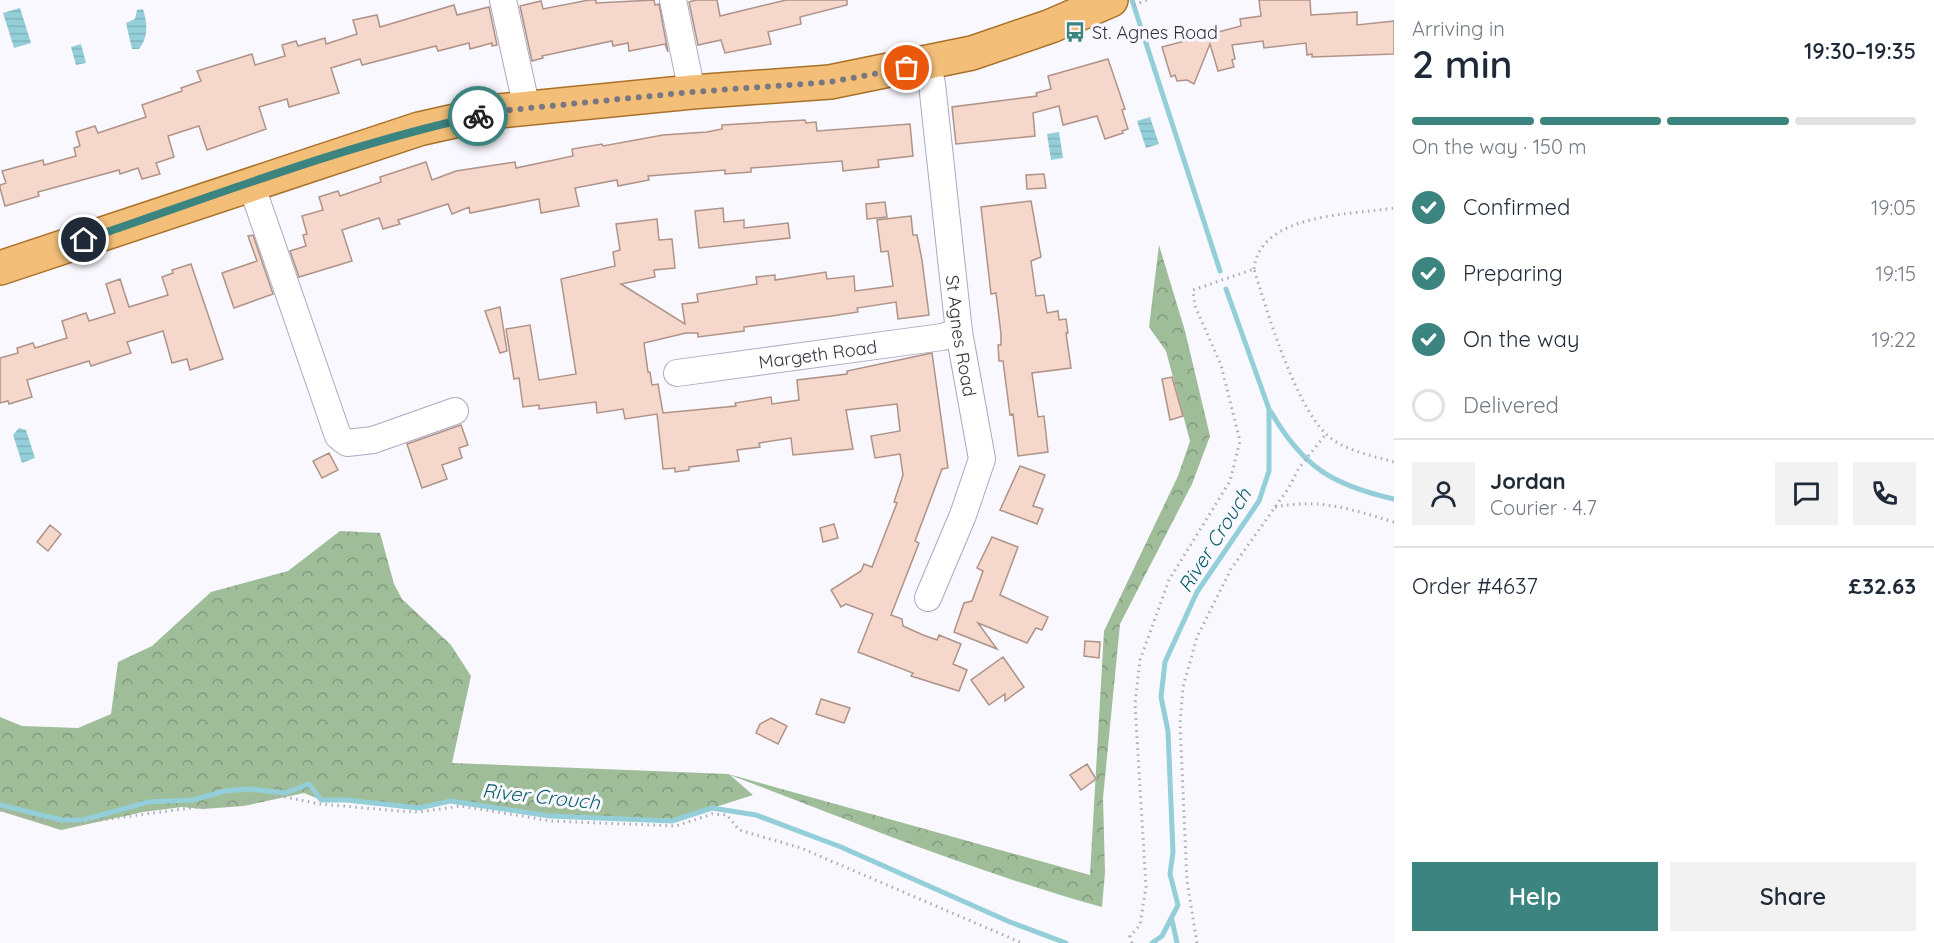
<!DOCTYPE html>
<meta charset="utf-8">
<style>
body{margin:0;font-family:Quicksand,sans-serif;background:#f2f2f3;color:#1f2937;height:100vh;display:flex;flex-direction:column;font-size:22px;white-space:nowrap}
*{box-sizing:border-box;margin:0}
p{font-size:20px;color:#747a83}
.icon{flex:none;width:33px;height:33px;fill:none;stroke:currentColor;stroke-width:2;stroke-linecap:round;stroke-linejoin:round}
.map{position:relative;flex:1;overflow:hidden}
.side{display:flex;flex-direction:column;background:#fff;width:540px}
.side>*{flex:none}
.pin{position:absolute;display:grid;place-items:center;width:51px;height:51px;color:#fff;margin:-26px;border:3px solid #fff;border-radius:50%;box-shadow:0 2px 6px #0007}
.courier{position:absolute;display:grid;place-items:center;width:60px;height:60px;margin:-30px;border:4px solid #3c847f;border-radius:50%;background:#fff;color:#222;box-shadow:0 2px 8px #0007}
.head em{font-style:normal;font-weight:600}
.head div{display:flex;flex-direction:column-reverse}
.head{display:flex;align-items:center;justify-content:space-between;height:102px;padding:0 18px}
h1{font-size:39px;font-weight:600;line-height:45px}
.bar{display:grid;grid-template-columns:repeat(4,1fr);gap:9px 6px;align-content:center;height:72px;padding:0 18px}
.bar i{height:8px;border-radius:4px;background:#e0e1e3}
.bar .active{background:#3c847f}
.bar p{grid-column:span 4}
.line{display:flex;align-items:center;gap:15px;padding:0 18px;border-top:2px solid #e0e1e3}
.line div{flex:1}
.round{display:grid;place-items:center;flex:none;width:63px;height:63px;border-radius:0px;background:#f2f2f3}
ol{padding:0 18px;list-style:none}
li{display:flex;align-items:center;gap:18px;height:66px}
li p{margin-inline-start:auto}
li .icon{padding:6px;border-radius:50%;background:#3c847f;color:#fff;stroke-width:4}
li:last-child{color:#747a83}
li i{width:33px;height:33px;border:3px solid #e0e1e3;border-radius:50%}
.primary-button{display:flex;gap:12px;margin-top:auto;padding:12px 18px}
.primary-button a{flex:1;height:69px;border-radius:0px;background:#3c847f;color:#fff;font-size:24px;font-weight:600;line-height:69px;text-align:center}
.primary-button a+a{background:#f2f2f3;color:#1f2937}
main{display:flex;flex:1;min-height:0}
.map>svg:first-child{display:block}
.forest{fill:url(#forest-crowns)}
.water{fill:url(#water-rules)}
.lines{fill:none;stroke-linecap:round;stroke-linejoin:round}
.stream{stroke:#94cfd9;stroke-width:5}
.building{fill:#f5d7cb;stroke:#af9388;stroke-width:1.5}
.minor-casing{stroke:#aca8c2;stroke-width:28}
.major-casing{stroke:#aa7129;stroke-width:36}
.path{stroke:#acaab2;stroke-width:3;stroke-dasharray:1.5 4.5;stroke-linecap:butt}
.minor{stroke:#fff;stroke-width:26}
.major{stroke:#f2be78;stroke-width:33}
.done{stroke:#797781;stroke-width:6;stroke-dasharray:0 10.8}
.route{stroke:#3c847f;stroke-width:8}
.labels{text-anchor:middle;dominant-baseline:central;stroke-width:6;stroke-linejoin:round;paint-order:stroke}
.poi-label{font-size:18px;fill:#34323d;stroke:#f9f8fe;text-anchor:start}
.street-label{font-size:18px;fill:#34323d;stroke:#f9f8fe}
.water-label{font-size:20px;font-style:italic;fill:#0b5f6a;stroke:#f9f8fe}
</style>
<main>
<div class="map">
<svg width="1394" height="943" viewBox="0 0 1394 943">
<defs>
<pattern id="forest-crowns" width="20" height="18" patternUnits="userSpaceOnUse" patternTransform="scale(1.5)"><rect width="20" height="18" fill="#9ebd98"/><path d="M2 6a3 3 0 1 1 6 0M12 15a3 3 0 1 1 6 0" fill="none" stroke="#829a7d"/></pattern>
<pattern id="water-rules" width="6" height="5" patternUnits="userSpaceOnUse" patternTransform="scale(1.5)"><rect width="6" height="5" fill="#94cfd9"/><path d="M0 2.5h6" fill="none" stroke="#80b2bb"/></pattern>
</defs>
<rect width="100%" height="100%" fill="#f9f8fe"/>
<path class="forest" d="M1159,245l26,86 25,105 -18,48 -72,140 -17,174 2,74 -3,35c-127,-35 -249,-85 -372,-132l23,20 -81,26 -122,-5 -100,-15 -31,7 -73,-8h-25l-17,-7 -60,13 -41,3 -21,-2 -39,5 -82,18 -61,-19v-94l22,9 56,2 33,-14 7,-52 34,-16 59,-54 77,-21 52,-40 40,2 14,51 8,15 49,46 20,31 -19,87 276,11 362,101 14,-244 74,-155 12,-35 -24,-90 -17,-24z"/>
<path class="water" d="M20,8l11,35 -17,5 -11,-35z
M143,9c4,13 6,28 -4,40h-7l-6,-26 9,-4 2,-9z
M81,44l5,19 -10,2 -5,-18z
M1150,117l9,27 -13,4 -9,-27z
M1059,132l4,26 -12,2 -4,-26z
M19,428l7,2 9,28 -13,5 -9,-28z"/>
<g class="lines">
<path class="stream" d="M1132,0l88,271
M1271,412c32,55 61,73 123,87
M0,805l62,15h21l65,-18 45,-2 32,-9 24,-2 36,4 24,-9 12,16h25l73,8 31,-7 100,15 122,5 40,-13 44,7 85,32 169,75 56,21
M1172,920l5,23
M1152,943l10,-7 16,-31 -8,-31 3,-22 -5,-121 -7,-34 4,-35 32,-70 62,-91 10,-30v-62l-43,-120"/>
</g>
<path class="building" d="M589,0h7v3l58,-3 1,5 4,-1 9,48 -3,-8 -36,7 -1,-8 -15,3 -1,-5 -70,15 1,2 -11,3 -12,-55 21,-5 2,8z
M696,0h21l3,16 66,-16h61v5l-47,12 1,7 -33,8 3,12 -46,9 -4,-13 -23,5 -9,-43z
M1259,0h51l1,15 46,-3v13l37,-4v33l-82,3v-3l-5,1 -1,-12 -42,5 -1,-7 -31,4 3,14 -3,1 2,7 -16,4 -8,-27 -16,40 -7,-4 -10,1 -2,-6 -4,2 -9,-30 79,-21 -1,-7 21,-3z
M454,5l3,10 32,-8 8,38 -5,1v-3l-22,6 -1,-6 -31,8 -2,-5 -74,19 -2,-6 -29,9 8,25 -50,14 -2,-8 -28,8 7,22 -59,21 -8,-24 -31,10 6,21 -18,6 4,11 -18,5 -4,-11 -18,6 -1,-4 -81,22 1,4 -34,10 -5,-18v-3l6,-2 -4,-12 41,-11 1,5 32,-9 -2,-8 6,-2 -4,-14 19,-6 3,7 48,-16 -4,-12 40,-14 -1,-3 20,-7 -4,-10 55,-17 3,11 30,-9 -3,-11 14,-4 2,5 27,-8 1,6 31,-10 -4,-14 24,-5 3,12z
M1108,59l17,50 -3,1 6,19 -6,2 1,2 -18,6 -8,-23 -34,9 -4,-19 -26,7 2,23 -79,8 -4,-37 85,-11 -1,-3 15,-4 -3,-13z
M805,120l1,3 10,-1 1,9 93,-7 3,32 -35,4 1,7 -36,4 -1,-10 -91,7v4l-26,2v-4l-77,6 1,4 -31,6 -1,-6 -42,8 4,18 -38,7 -2,-14 -69,14 -1,-6 -17,7 -4,-10 -50,16 2,4 -17,5 -4,-11 -37,12 10,31 -53,16 -9,-26 16,-5 -3,-11 4,-1 -5,-18 21,-6 -4,-13 19,-6 2,5 41,-14 -1,-5 46,-15 6,18 24,-9 26,-4 33,-5 1,6 57,-12 -1,-7 30,-5 1,2 60,-11 44,-3 15,-3v-4z
M1044,174l2,14 -19,1 -1,-14z
M1031,201l10,56 -10,4 5,35 8,-1 3,18 11,-2 1,9 7,-1 2,14h-2l5,35 -39,5 6,44 6,-1 4,36 -30,4 -5,-42 -3,1 -7,-54h-4l-1,-16h3v-11l-5,-41 -5,1 -10,-87z
M885,202l2,15 -20,2 -1,-15z
M723,208l1,14 20,-2v8l44,-5 2,15 -91,10 -4,-37z
M911,216l2,19h4l5,25 7,55 -31,4 -2,-17 -39,6 1,4 -26,4 -88,11v4l-46,6v-4h-12l-42,10 4,29h2l2,13 6,-1 5,29 73,-7 -1,-3 36,-6 1,7 27,-4 -2,-20 50,-6v-3l85,-18 16,115 -6,1 -27,72 4,2 -28,72 11,4 1,7 20,9 14,5 2,-5 22,9 -8,20 14,6 -8,21 -48,-15 2,-3 -55,-21 15,-38 -27,-10 -5,3 -10,-17 30,-19 3,-7 8,3 25,-64 -3,-1 9,-27 -3,-21 -25,4 -4,-22 29,-5 -3,-27 -51,6 7,39 -60,6 -2,-17 -32,5 1,4 -23,3 2,11 -50,6v3l-14,2v-4l-12,1 -6,-55 -32,5 -2,-10 -26,4 -1,-11 -57,7v-4l-16,2 -4,-29 -5,1 -8,-50 24,-4 9,55 37,-6 -15,-95 54,-13 -2,-14 7,-2 -4,-26 41,-5 2,21 13,-1 3,29 -21,2 1,7 -34,7 64,40 -3,-20 16,-2 -1,-8 60,-10 -1,-7 19,-2v5l51,-8 1,7 27,-3 1,15 38,-5 -5,-35 -7,1 -4,-32z
M253,235l20,59 -39,14 -12,-35 35,-12 -9,-25z
M191,264l32,95 -33,11 -3,-11 -15,4 -9,-32 -36,11 4,11 -40,13 -2,-5 -62,19 5,17 -23,7 -1,-3 -8,2v-45l18,-5 -1,-5 16,-5 2,5 32,-10 -5,-17 24,-8 3,8 26,-8 -9,-29 14,-5 9,28 39,-12 -6,-18 11,-4 -1,-3z
M500,307l7,44 -7,2 -15,-42z
M1172,377l11,39 -13,4 -8,-41z
M461,425l7,20 -9,3 3,10 -20,7 5,14 -25,9 -15,-44z
M329,453l9,17 -16,8 -9,-17z
M1020,466l25,9 -12,31 10,3 -6,15 -37,-14z
M834,524l4,14 -15,4 -3,-14z
M50,525l11,9 -13,17 -11,-9z
M992,537l26,10 -18,48 48,22 -6,13 -6,-2 -9,15 -49,-20 19,26 -43,-17 10,-29 8,-2 11,-30 -6,-3z
M1085,641l15,1 -1,16 -15,-2z
M1003,657l21,30 -19,14v-7l-16,11 -18,-25z
M821,699l29,9 -6,15 -28,-9z
M771,718l16,8 -9,18 -22,-11 4,-9z
M1087,764l9,15 -15,11 -11,-15z"/>
<g class="lines">
<g class="minor-casing">
<g id="minor">
<path d="M503,0l24,109"/>
<path d="M673,0l19,92"/>
<path id="s1" d="M927,64l5,20 27,248 23,127 -19,56 -35,83"/>
<path d="M251,184l87,252 9,7 26,-3 82,-29"/>
<path id="s2" d="M677,373l265,-36 17,-5"/>
</g>
</g>
<g class="major-casing">
<path id="major" d="M0,268l419,-139 80,-18 193,-19 138,-10 142,-29 79,-27 60,-26"/>
</g>
<path class="path" d="M1134,5l13,-5
M1254,269c6,-56 96,-54 140,-61
M1275,507c47,-9 74,2 119,15
M0,810l64,15 216,-29 40,8 79,7 21,1 40,-6 92,15 124,5 36,-12 15,1 12,15 62,18 221,95
M1132,943l-2,-7 10,-11 6,-38 -11,-183 5,-44 29,-80 61,-99 10,-40 -19,-76 -26,-59 -2,-16 61,-21c13,43 41,135 72,165 18,17 45,21 68,28
M1197,943l-10,-62 -7,-157 3,-37 14,-50 34,-68 57,-80 11,-21 27,-34"/>
<use href="#minor" class="minor"/>
<use href="#major" class="major"/>
</g>
<g class="lines">
<path class="done" d="M478,116l21,-5 193,-19 138,-10 77,-14"/>
<path class="route" d="M84,240c130,-44 260,-95 394,-124"/>
</g>
<defs>
<g id="bus-bare" transform="scale(1.62)"><path d="M-5-6H5V4H4V6H2V4H-2V6H-4V4H-5ZM-3.5-4V0h7V-4ZM-3.5 1.2v1.5H-2V1.2ZM2 1.2v1.5H3.5V1.2Z" fill="#3c847f" stroke="#f9f8fe" stroke-width="2.5" paint-order="stroke"/></g>
</defs>
<g fill-rule="evenodd">
<use href="#bus-bare" x="1075" y="32"/>
</g>
<g class="labels">
<g class="poi-label">
<text x="1092" y="32">St. Agnes Road</text>
</g>
<g class="street-label">
<text stroke="none"><textPath href="#s1" startOffset="274">St Agnes Road</textPath></text>
<text stroke="none"><textPath href="#s2" startOffset="142">Margeth Road</textPath></text>
</g>
<g class="water-label">
<text transform="translate(1214 540) rotate(-58)">River Crouch</text>
<text transform="translate(541 796) rotate(6)">River Crouch</text>
</g>
</g>
</svg>
<div class="pin" style="left:907px;top:68px;background:#ea580c"><svg class="icon" aria-label="bag" viewBox="0 0 24 24"><path d="M5 8h14l-1 12H6zM9 8a3 3 0 0 1 6 0"/></svg></div>
<div class="pin" style="left:84px;top:240px;background:#1f2937"><svg class="icon" aria-label="home" viewBox="0 0 24 24"><path d="M3 11l9-7 9 7M6 9v11h12V9"/></svg></div>
<div class="courier" style="left:478px;top:116px"><svg class="icon" aria-label="bike" viewBox="0 0 24 24"><circle cx="6" cy="16" r="4"/><circle cx="18" cy="16" r="4"/><path d="M6 16l4-8h5l3 8M10 8l3 8H6M13 5h3"/></svg></div>
</div>
<section class="side">
<div class="head"><div><h1>2 min</h1><p>Arriving in</p></div><em>19:30–19:35</em></div>
<div class="bar"><i class="active"></i><i class="active"></i><i class="active"></i><i></i><p>On the way · 150 m</p></div>
<ol>
<li><svg class="icon" aria-label="check" viewBox="0 0 24 24"><path d="M5 12l5 5 9-10"/></svg>Confirmed<p>19:05</p></li>
<li><svg class="icon" aria-label="check" viewBox="0 0 24 24"><path d="M5 12l5 5 9-10"/></svg>Preparing<p>19:15</p></li>
<li><svg class="icon" aria-label="check" viewBox="0 0 24 24"><path d="M5 12l5 5 9-10"/></svg>On the way<p>19:22</p></li>
<li><i></i>Delivered</li>
</ol>
<div class="line" style="height:108px"><a class="round"><svg class="icon" aria-label="person" viewBox="0 0 24 24"><circle cx="12" cy="8" r="4"/><path d="M4 21q1-7 8-7t8 7"/></svg></a><div><b>Jordan</b><p>Courier · 4.7</p></div><a class="round"><svg class="icon" aria-label="chat" viewBox="0 0 24 24"><path d="M4 5h16v11H9l-5 4z"/></svg></a><a class="round"><svg class="icon" aria-label="phone" viewBox="0 0 24 24"><path d="M5 4h4l2 5-3 2q2 4 5 5l2-3 5 2v4C11 20 4 13 5 4z"/></svg></a></div>
<div class="line" style="height:78px"><div>Order #4637</div><b>£32.63</b></div>
<div class="primary-button"><a>Help</a><a>Share</a></div>
</section>
</main>
